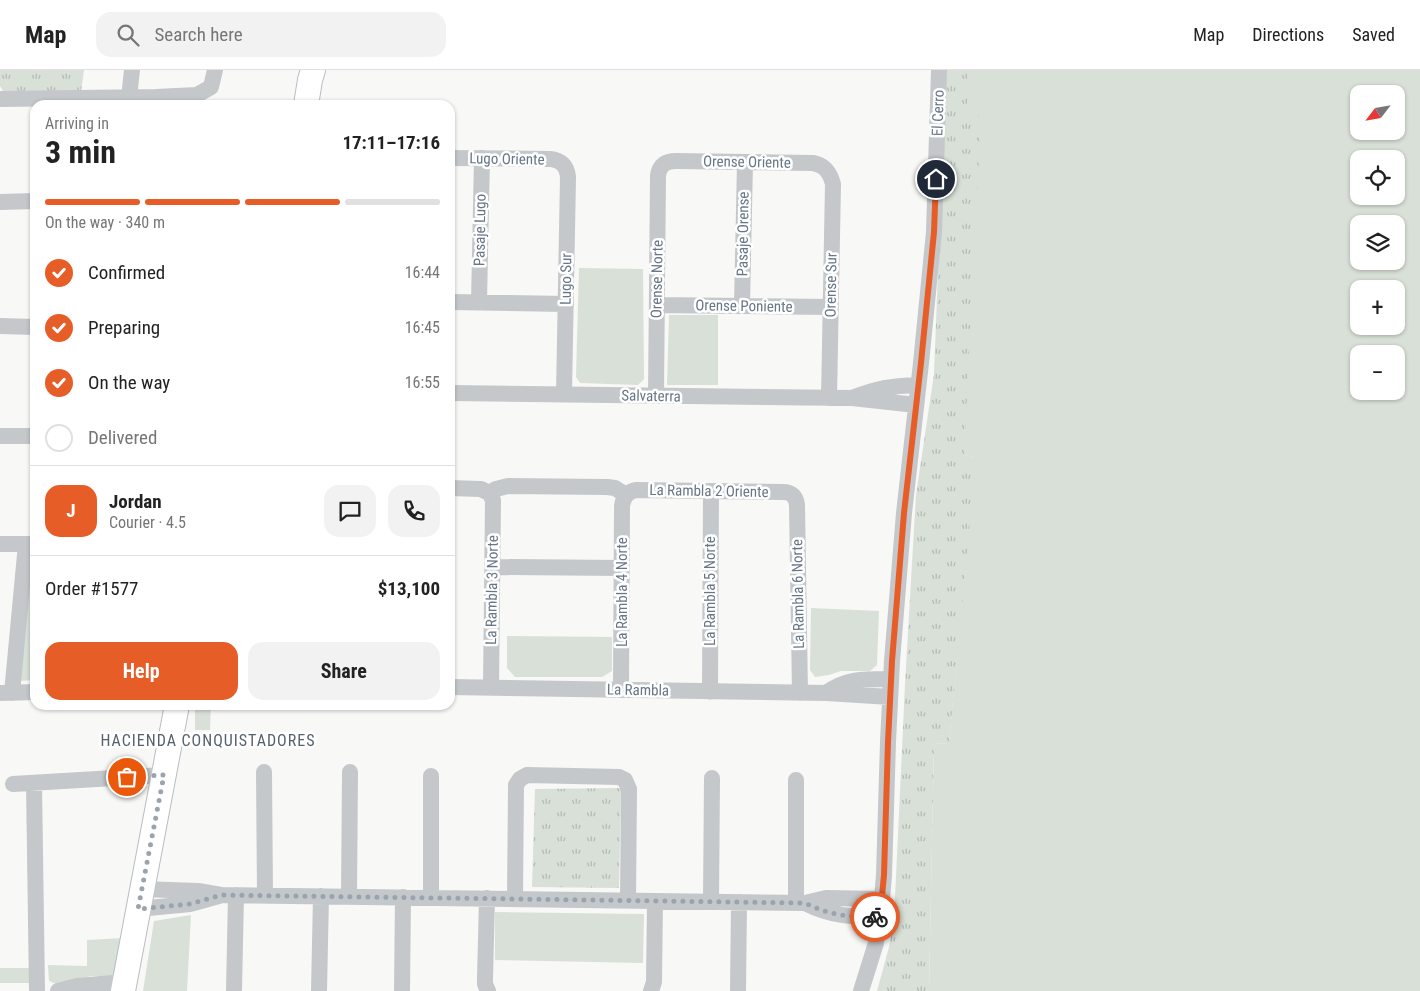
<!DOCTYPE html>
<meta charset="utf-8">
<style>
body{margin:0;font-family:"Roboto Condensed",sans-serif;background:#f2f2f2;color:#222;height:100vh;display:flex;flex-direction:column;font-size:19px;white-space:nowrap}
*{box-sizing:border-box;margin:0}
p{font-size:16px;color:#767676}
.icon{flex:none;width:28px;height:28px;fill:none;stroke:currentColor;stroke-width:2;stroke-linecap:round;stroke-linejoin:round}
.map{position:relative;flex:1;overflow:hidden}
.drawer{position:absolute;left:30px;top:30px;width:425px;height:610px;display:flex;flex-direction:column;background:#fff;border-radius:15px;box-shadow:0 1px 4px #0004}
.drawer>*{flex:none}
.needle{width:32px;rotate:239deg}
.fabs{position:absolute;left:1350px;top:15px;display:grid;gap:10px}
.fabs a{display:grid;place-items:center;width:55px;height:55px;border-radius:10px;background:#fff;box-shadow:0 1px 4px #0004;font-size:25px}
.pin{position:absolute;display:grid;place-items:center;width:42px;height:42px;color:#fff;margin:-21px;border:2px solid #fff;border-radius:50%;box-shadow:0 1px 5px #0007}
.courier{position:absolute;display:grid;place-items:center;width:50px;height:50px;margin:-25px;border:4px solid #e65d28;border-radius:50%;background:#fff;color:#222;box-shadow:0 1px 6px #0007}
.overview em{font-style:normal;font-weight:700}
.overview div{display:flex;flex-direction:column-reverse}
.overview{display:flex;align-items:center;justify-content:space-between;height:85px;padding:0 15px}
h1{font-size:32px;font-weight:700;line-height:38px}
.bar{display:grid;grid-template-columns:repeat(4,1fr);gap:8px 5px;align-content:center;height:60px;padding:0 15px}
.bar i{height:6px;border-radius:4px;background:#e0e0e0}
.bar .current{background:#e65d28}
.bar p{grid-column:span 4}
.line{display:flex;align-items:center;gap:12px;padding:0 15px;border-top:1px solid #e0e0e0}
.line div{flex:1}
.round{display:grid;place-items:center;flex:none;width:52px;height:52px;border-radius:15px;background:#f2f2f2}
ol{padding:0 15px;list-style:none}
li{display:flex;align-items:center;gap:15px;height:55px}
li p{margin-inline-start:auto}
li .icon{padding:5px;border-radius:50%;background:#e65d28;color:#fff;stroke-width:4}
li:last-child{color:#767676}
li i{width:28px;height:28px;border:2px solid #e0e0e0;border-radius:50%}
.action{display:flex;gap:10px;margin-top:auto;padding:10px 15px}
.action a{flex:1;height:58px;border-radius:15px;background:#e65d28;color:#fff;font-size:20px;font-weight:700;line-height:58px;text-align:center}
.action a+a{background:#f2f2f2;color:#222}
header{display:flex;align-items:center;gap:30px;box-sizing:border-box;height:70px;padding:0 25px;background:#fff;border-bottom:1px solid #e0e0e0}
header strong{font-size:24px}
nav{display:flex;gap:28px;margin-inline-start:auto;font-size:18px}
.search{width:350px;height:45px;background:#f2f2f2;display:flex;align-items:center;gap:12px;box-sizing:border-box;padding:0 18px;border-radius:15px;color:#767676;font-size:19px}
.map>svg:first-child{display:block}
.green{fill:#d9e0d7;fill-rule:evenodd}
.park{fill:url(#park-tufts)}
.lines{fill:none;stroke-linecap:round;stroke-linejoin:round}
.secondary-casing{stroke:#b8bdc2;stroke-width:26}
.street{stroke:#c4c8cb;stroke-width:16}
.secondary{stroke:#fff;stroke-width:24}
.done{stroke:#9aa4ae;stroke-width:5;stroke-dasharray:0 9}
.route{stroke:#e65d28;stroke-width:6}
.labels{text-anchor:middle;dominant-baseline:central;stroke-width:5;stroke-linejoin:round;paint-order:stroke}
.street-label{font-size:15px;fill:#677787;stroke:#fff}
.neighbourhood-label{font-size:16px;letter-spacing:1px;fill:#55616c;stroke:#fff}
</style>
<header>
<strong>Map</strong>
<div class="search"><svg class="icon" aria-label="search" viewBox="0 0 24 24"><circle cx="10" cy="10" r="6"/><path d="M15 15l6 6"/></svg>Search here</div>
<nav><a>Map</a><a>Directions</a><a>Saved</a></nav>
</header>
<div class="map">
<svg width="1420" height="921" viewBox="0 0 1420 921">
<defs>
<pattern id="park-tufts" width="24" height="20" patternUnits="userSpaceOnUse" patternTransform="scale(1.25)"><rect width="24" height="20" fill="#d9e0d7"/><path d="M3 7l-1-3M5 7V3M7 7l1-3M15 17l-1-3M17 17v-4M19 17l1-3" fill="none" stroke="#b4bab4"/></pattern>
</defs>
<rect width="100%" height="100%" fill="#f8f8f6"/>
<path class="green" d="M967,0h453v921h-491l5,-247 15,-1 26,-286 -11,-2zM1359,24h37v37h-37zM1359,89h37v37h-37zM1359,154h37v37h-37zM1359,219h37v37h-37zM1359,284h37v37h-37z
M579,198l64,1 1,110 -6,6 -58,-2 -4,-6z
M669,245h49v70h-51z
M35,488v122l-16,1 10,-118z
M811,538l68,3 -2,54 -7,6h-29l-12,4 -14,2 -5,-7z
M507,566l105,1v34l-10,6h-87l-8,-9z
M198,635h13l-1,25h-15v-21z
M495,842l149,2 -1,49 -148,-3z
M191,845l-4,76h-44l11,-70z
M123,868l-7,39 -25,-1 -35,8 -7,-3 -1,-16 39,1v-26z
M0,898h29v15h-29z"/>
<path class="park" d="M0,0h84l-3,22 -78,-1 -3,-5z
M946,0h21v41l14,6 -17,338 12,2 -27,286 -15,1 -5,247h-52l12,-44 5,-27 11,-236 11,-189 18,-121z
M621,718l-2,100 -87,-1 3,-98z"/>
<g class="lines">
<g class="secondary-casing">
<path id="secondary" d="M306,35l4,-25 3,-10
M123,921l54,-286"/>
</g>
<path class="street" d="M129,28l3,-28
M0,29l156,-2 41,-2 14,-8 4,-17
M450,88l100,1c11,1 17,7 18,18l-4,217
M0,132l35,-1
M450,232l116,2
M479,232l3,-144
M657,235l174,2
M742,236l3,-144
M0,256l35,1
M450,323l402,5 64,7
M656,326l2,-220c1,-11 8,-15 18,-15l137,2c12,2 17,10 20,21l-4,214
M852,328c26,-10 38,-12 66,-13
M0,366h35
M450,418l31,1 8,4
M489,423l4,7 -2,188
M489,423l7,-4 12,-3 99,1 8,1 11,7
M0,474h35
M492,497l130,1
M450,617l376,6 64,4
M621,620l1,-184c1,-9 6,-15 15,-16l146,2c9,0 13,5 14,13l3,188
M710,622l1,-201
M0,623l35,-1
M12,623l14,-149
M826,623c21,-15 40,-14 65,-14
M264,702l1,123
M34,713l3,208
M13,714l151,-9
M142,819l56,2 23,4 584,8 21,-5 56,1
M349,826l1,-124
M431,828v-122
M487,828l-2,81v5l3,7
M515,829l1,-114 4,-6 7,-4 92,2 6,3 4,9 -1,111
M711,831l1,-123
M796,833v-123
M805,833c26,13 46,14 75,14
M138,839l52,-5 29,-8
M58,921l19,-5 48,-4
M234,921l2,-96
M319,921l2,-95
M402,921l1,-94
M651,921l3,-9 1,-81
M738,921l1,-89
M861,921l15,-48 6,-44 2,-24 4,-133 4,-81 12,-148 17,-150 13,-131 5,-162"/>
<use href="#secondary" class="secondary"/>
</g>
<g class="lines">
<path class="done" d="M127,707l37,-2 -26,134 52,-5 31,-9 584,8c24,12 43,14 70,14"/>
<path class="route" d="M875,847h5l4,-42 4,-133 4,-81 12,-148 17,-150 13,-131 2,-53"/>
</g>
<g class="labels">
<g class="street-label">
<text transform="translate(938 43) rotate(-88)">El Cerro</text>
<text transform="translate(507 89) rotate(1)">Lugo Oriente</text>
<text transform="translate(747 92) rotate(1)">Orense Oriente</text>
<text transform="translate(480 160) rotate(-89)">Pasaje Lugo</text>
<text transform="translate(743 164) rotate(-89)">Pasaje Orense</text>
<text transform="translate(566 209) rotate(-89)">Lugo Sur</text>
<text transform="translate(657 209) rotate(-89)">Orense Norte</text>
<text transform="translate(831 215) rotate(-89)">Orense Sur</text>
<text transform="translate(744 236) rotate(1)">Orense Poniente</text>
<text transform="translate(651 326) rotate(1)">Salvaterra</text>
<text transform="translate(709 421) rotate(1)">La Rambla 2 Oriente</text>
<text transform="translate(492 520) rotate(-89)">La Rambla 3 Norte</text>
<text transform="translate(710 521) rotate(-90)">La Rambla 5 Norte</text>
<text transform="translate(622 522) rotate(-90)">La Rambla 4 Norte</text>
<text transform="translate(798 524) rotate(-91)">La Rambla 6 Norte</text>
<text transform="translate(638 620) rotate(1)">La Rambla</text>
</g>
<g class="neighbourhood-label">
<text x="208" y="670">HACIENDA CONQUISTADORES</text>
</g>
</g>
</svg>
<div class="fabs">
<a><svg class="needle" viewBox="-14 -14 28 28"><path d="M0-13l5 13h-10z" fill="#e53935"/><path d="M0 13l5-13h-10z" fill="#767676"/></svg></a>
<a><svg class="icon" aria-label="locate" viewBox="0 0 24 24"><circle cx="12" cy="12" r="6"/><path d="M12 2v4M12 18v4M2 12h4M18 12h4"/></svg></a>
<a><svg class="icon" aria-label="layers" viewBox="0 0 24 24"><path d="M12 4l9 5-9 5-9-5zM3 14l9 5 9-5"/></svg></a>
<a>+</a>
<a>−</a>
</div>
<div class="pin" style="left:127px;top:707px;background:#ea580c"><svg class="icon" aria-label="bag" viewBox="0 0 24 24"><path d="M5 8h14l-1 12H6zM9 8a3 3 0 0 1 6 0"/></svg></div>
<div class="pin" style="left:936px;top:109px;background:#1f2937"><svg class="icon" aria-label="home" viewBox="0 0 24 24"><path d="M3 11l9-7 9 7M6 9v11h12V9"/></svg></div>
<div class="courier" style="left:875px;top:847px"><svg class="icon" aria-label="bike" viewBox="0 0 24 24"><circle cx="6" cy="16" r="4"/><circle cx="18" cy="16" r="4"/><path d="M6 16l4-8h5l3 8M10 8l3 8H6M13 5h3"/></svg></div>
<section class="drawer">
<div class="overview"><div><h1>3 min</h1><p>Arriving in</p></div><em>17:11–17:16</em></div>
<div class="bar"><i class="current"></i><i class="current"></i><i class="current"></i><i></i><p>On the way · 340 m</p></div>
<ol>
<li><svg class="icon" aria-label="check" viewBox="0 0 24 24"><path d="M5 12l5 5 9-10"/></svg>Confirmed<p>16:44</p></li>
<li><svg class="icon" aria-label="check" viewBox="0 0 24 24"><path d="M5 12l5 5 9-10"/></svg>Preparing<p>16:45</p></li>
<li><svg class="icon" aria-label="check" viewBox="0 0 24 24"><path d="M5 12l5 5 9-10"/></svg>On the way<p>16:55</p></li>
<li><i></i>Delivered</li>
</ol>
<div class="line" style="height:90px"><b class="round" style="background:#e65d28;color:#fff">J</b><div><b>Jordan</b><p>Courier · 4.5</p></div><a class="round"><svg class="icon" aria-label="chat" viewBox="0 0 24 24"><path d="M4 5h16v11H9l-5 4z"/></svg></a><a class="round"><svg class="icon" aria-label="phone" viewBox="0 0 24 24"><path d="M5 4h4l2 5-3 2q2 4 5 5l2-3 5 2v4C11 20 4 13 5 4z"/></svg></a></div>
<div class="line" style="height:65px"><div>Order #1577</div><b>$13,100</b></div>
<div class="action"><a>Help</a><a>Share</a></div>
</section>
</div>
